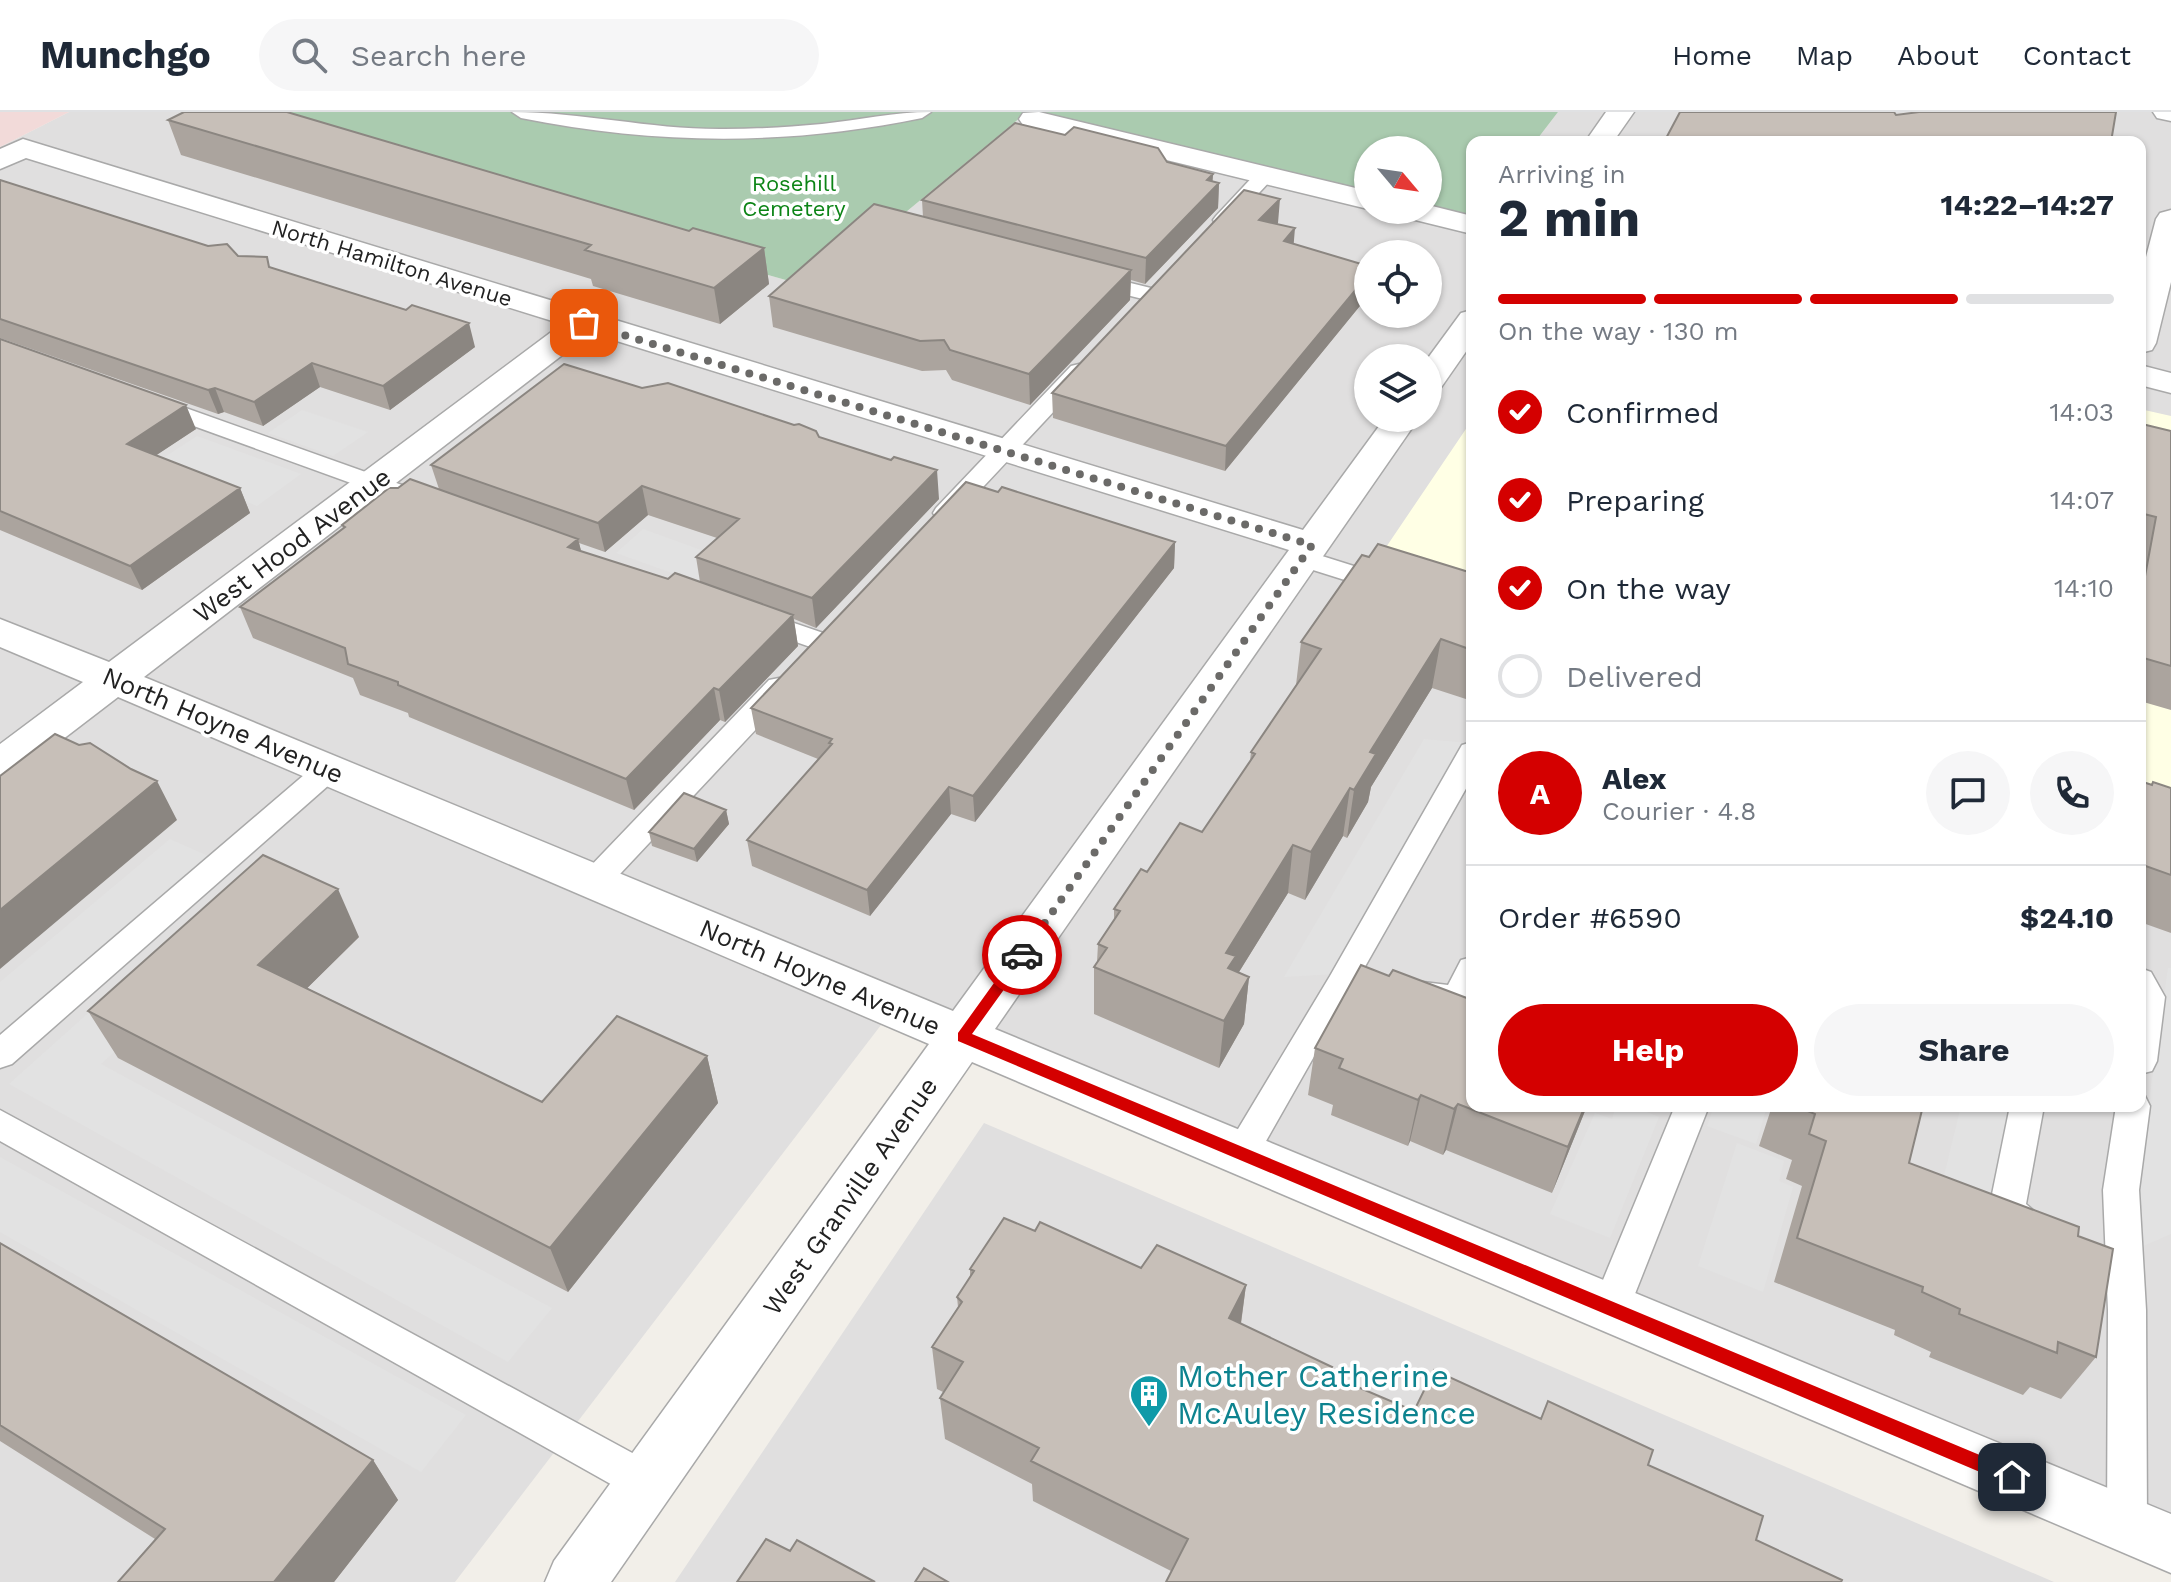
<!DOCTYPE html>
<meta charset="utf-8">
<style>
body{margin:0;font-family:"Work Sans",sans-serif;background:#f6f6f7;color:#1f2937;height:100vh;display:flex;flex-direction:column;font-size:30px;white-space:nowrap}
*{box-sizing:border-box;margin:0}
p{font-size:26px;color:#747a83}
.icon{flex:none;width:44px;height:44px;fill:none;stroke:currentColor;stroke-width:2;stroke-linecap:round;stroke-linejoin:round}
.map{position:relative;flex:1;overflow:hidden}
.side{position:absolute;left:1466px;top:24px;width:680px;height:976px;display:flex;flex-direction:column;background:#fff;border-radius:16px;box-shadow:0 2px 6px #0004}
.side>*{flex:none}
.needle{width:52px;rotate:119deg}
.buttons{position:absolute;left:1354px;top:24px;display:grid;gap:16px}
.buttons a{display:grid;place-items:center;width:88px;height:88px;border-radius:50%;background:#fff;box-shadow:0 2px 6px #0004;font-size:40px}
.pin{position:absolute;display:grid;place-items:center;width:68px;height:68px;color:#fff;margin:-34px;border-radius:16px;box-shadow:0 4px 12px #0006}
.courier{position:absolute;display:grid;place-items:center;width:80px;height:80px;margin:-40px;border:6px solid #d40000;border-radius:50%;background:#fff;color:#222;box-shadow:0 2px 10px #0007}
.summary em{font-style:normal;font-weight:700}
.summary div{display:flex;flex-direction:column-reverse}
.summary{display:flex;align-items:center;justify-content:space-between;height:136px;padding:0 32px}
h1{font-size:52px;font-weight:700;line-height:60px}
.bar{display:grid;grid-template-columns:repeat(4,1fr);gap:12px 8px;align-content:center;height:96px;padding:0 32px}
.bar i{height:10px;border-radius:6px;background:#e0e1e3}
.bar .current{background:#d40000}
.bar p{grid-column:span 4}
.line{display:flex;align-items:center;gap:20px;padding:0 32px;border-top:2px solid #e0e1e3}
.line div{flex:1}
.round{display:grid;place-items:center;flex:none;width:84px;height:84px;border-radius:42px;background:#f6f6f7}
ol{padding:0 32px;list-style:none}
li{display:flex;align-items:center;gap:24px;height:88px}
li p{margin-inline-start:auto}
li .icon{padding:8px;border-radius:50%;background:#d40000;color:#fff;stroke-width:4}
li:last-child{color:#747a83}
li i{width:44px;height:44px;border:4px solid #e0e1e3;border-radius:50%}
.cta{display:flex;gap:16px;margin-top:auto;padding:16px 32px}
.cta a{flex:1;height:92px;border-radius:48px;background:#d40000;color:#fff;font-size:32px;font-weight:700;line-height:92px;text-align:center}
.cta a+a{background:#f6f6f7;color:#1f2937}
header{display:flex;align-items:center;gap:48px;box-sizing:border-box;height:112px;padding:0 40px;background:#fff;border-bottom:2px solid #e0e1e3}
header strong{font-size:38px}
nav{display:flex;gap:44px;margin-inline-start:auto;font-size:28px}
.search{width:560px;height:72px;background:#f6f6f7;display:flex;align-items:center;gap:20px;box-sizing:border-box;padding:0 28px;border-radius:44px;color:#747a83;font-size:30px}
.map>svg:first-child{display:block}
.residential{fill:#e0dfdf;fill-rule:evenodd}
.commercial{fill:#f2dad9}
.education{fill:#ffffe5}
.cemetery{fill:#aacbaf}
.parking{fill:#e2e2e2}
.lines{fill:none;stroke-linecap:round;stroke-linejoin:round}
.lane-casing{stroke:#a9a9a9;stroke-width:3}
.street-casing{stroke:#a9a9a9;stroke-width:3}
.lane{fill:#fff;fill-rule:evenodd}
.street{fill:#fff;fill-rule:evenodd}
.wall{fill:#aba49e;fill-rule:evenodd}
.shaded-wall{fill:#8b8681}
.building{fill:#c7bfb8;stroke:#8b8681;stroke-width:2}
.route{fill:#d40000}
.done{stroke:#6b6a68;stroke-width:8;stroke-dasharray:0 14.4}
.labels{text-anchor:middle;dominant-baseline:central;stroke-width:7;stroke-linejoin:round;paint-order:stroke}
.far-park-label{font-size:22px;fill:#0c8416;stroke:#fff}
.far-street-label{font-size:22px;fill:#222;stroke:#fff}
.street-label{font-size:26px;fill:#222;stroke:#fff}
.near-culture-label{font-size:32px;fill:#0d838f;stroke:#fff;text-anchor:start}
</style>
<header>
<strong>Munchgo</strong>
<div class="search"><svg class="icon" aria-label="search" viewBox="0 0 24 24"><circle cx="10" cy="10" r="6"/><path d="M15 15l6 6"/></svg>Search here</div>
<nav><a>Home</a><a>Map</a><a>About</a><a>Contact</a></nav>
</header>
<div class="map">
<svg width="2171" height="1470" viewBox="0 0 2171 1470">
<rect width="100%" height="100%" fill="#f2efe9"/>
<path class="residential" d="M69,0h123l622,176 213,-176 341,80v18h60l44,6v890h668v-964h-605l23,-30h613v1425l-1264,-546 -452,591h-455v-1435zM1368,142h60v60h-60zM1368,246h60v60h-60z
M984,1011l1070,459h-1379z"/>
<path class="commercial" d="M0,0h69l-69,35z"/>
<path class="education" d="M2140,297l31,7v405l-31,-10z
M1472,308v180l-100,-32z"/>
<path class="cemetery" d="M192,0h835l-213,176z
M1032,0h526l-23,30h-63v74l-44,-10v-56h-60v42z"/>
<path class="parking" d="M302,298l66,22 -35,24 -65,-23z
M197,324l104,38 -44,32 -106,-40z
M643,417l83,30 -26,24 -84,-30z
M1424,627l45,4 -133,231 -52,3z
M170,727l38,17 -208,178v-52z
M237,768l42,20 -178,164 451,244 -44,54 -499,-278z
M2168,856h3v266l-44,19z
M1616,994h16l27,11 -49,121 -60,-24 45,-101 17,6z
M1714,994h53l-11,38 -49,-18z
M1961,994h55l-23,101 -60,14z
M1737,1031l47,18 -5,20 14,6 -30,105 -65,-26z
M0,1045l466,258 -45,57 -421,-240z"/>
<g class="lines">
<g class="lane-casing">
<path id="lane" d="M512,0c71,0 141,18 213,17 32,0 65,-2 97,-5 37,-4 72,-12 109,-12l-9,6c-135,28 -266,27 -401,0z
M1265,57l7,2 3,4 -3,4 -42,45h-14l-3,-4 3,-4 42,-45z
M1094,162l65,16 3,5 -11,6 -65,-16 -3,-5 3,-5z
M1079,252l8,2 3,5 -3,5 -133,142h-18l-3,-5 3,-5 135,-142z
M152,284l250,89 3,5 -3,5h-18l-240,-87 -4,-5 4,-5z
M1303,438l92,29 4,6 -4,6 -9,2 -92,-29 -4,-6 4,-6z
M759,499l73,25 3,6 -3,6 -10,3 -72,-25 -4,-6 4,-6z
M779,566l10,2 4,7 -4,7 -184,196 -11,3 -11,-3 -4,-8 4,-8 186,-194z
M1472,630v36l-219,386 -12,5 -12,-5 -5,-10 5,-10 101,-168 132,-231z
M328,648l10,3 4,7 -4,7 -326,287 -12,4v-33l318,-272z
M1472,845l-3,51 -11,4 -46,-8 -5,-9 5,-9 11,-4 25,3 13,-25z
M2140,856l11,4 14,25 -8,64 -5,10 -12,3z
M2140,982l5,2 5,10 -11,84 7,120 1,215 -6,14 -14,6 -14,-6 -6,-14 1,-215 -5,-120 13,-84h24z
M1675,994h34l-80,203 -6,12 -13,5 -13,-5 -6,-12z
M2010,994h34l-18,98 18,16 5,11 -5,11c-24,9 -45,-12 -55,-33z
M0,998l660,358 6,14 -6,14 -14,5 -14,-5 -632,-355z"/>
</g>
<g class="street-casing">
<path id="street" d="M1039,0l329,79v18l-345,-84 -4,-6 4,-6z
M1606,0h28l-21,30h-28z
M2153,0h18v9l-14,-3z
M23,27l1280,391 82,-112h34l-424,611 1176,485v59l-1199,-511 -361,520h-66l9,-21 375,-517 -811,-347 -103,79 -15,5v-37l83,-62 -83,-35v-28l109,43 453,-338 -536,-166 -26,11v-20zM591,221l698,217 -336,461 -809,-334z
M1428,93l44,11v18l-73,-18 -4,-6h33z
M2171,98v72l-15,61 -4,7 -12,3v-73l16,-61 4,-6z
M1472,198v33l-32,46 -12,3v-34l33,-45z
M2140,253l31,8v20l-31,-8z"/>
</g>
<use href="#lane" class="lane"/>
<use href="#street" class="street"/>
</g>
<path class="wall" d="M168,8l596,128 5,36 -49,40 -127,-38 -2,-7 -410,-124z
M1167,50l46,12 -1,7 7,2 -1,25 -73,76 -14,-4 -1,20 -100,105 -78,-25 -6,-10 -24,1 -149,-44 -4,-31 154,-79 -1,-17z
M0,68l271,87 204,80 -85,63 -70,-23 -57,39 -39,-14 -6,2 -218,-76z
M1278,111l-1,1 17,20 74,31v21l-143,175 -172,-53 -1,-25z
M0,227l196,90 -40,26 84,33 10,25 -108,77 -142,-60z
M642,276l177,49 120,62 -123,129 -22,-9 4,27 -73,76 -5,-2 -86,90 -225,-93 -1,-4 -48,-18 -7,-17 -100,-40 -13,-31 103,-79 -1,-3 97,-36 -8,-24zM648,403l69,23 -21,19 4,25 -32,-3 -87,-28 -2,-8 26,9z
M2142,312l29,7v279l-31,-9v-272z
M998,380l177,50 -1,26 -199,254 -24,-8 -81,102 -118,-50 -5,-26 71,-81 -62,-25 -5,-26z
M1369,445l103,16v128l-40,-13 -61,99 -3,15 -21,36 -4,-2 -38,64 -17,-7 -49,79 10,5 -5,47 -25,44 -125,-54v-47l3,-5 1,-18 16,-23v-12l33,-37 55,-40 48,-71 1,-9 45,-67 5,-43z
M2140,669l11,4 2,-3 18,6v145l-31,-11z
M726,698l3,14 -32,38 -45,-16 -3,-14z
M359,825l-52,51 235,114 165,-46 11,47 -150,189 -450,-234 -30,-47z
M1389,864l83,130h133l-3,6 -15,-6 -35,87 -106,-43 -3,5 -33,-14 -2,5 -77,-31 2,-10 -25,-10 7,-47z
M1772,994h151l-14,57 169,73 18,121 -35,42 -31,-12 -7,8 -94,-38 2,-5 -37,-17 1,-5 -121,-48 28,-96 -16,-7 6,-19 -33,-14z
M1035,1119l106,37 105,17 -5,39 89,52 84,35 127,8 112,31 -482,121 -138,-70 -1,-17 -87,-45 -5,-41 3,-6 -6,-3 -5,-42 26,-40 -1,-10 13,-20v-8z
M0,1131l373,217 25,40 -64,82h-216l37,-43 -155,-98z"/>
<path class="shaded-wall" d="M1213,62l-1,17 7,-8 -1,25 -73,76 1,-26 61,-78z
M1280,87l-2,24 -20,21 1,-24z
M1295,116l-2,24 -9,-11z
M764,136l5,36 -49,40 -6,-36z
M1131,158l-1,30 -100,105 -1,-31z
M1368,163v21l-143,175 1,-25z
M469,211l6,24 -85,63 -7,-24z
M312,251l8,24 -57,39 -9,-24z
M215,276l9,24 -6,2 -10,-24z
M186,293l10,24 -59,39 -10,-24z
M937,358l2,29 -123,129 -4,-30z
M642,374l6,29 -43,37 -7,-29z
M240,376l10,25 -108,77 -12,-24z
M578,427l8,31 -18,-23z
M1175,430l-1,26 -199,254 -2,-26z
M793,503l5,31 -73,76 -6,-32z
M1441,527l-9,49 -61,99 -3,15 -21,36 7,-48 16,-38z
M714,576l6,32 -86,90 -8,-31z
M157,669l20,39 -177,149v-59z
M949,675l2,27 -81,102 -3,-26z
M1350,676l-7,48 -38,64 6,-48z
M726,698l3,14 -32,38 -3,-13z
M1293,733l-5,48 -54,87 -2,23 -6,-50z
M338,777l21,48 -76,75 -25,-47z
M1249,865l-5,47 -25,44 5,-47z
M707,944l11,47 -150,189 -18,-44z
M1421,983l-11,46 -2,5 10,-46z
M1458,992l-12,46 -3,5 11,-46z
M1585,994h2l-35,87 16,-46z
M1246,1173l-6,44 -11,-11z
M373,1348l25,40 -64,82h-60z"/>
<path class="building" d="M184,0h103l402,119 4,-3 71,20 -50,40 -129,-38 6,-5 -423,-125z
M1680,0h214l2,3 23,-3h197l-5,30h-447z
M1015,11l50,12 9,-8 84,21 9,14 46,12 -6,6 12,3 -73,75 -224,-58z
M0,68l208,66 19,-2 11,12 29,1 2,10 137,43 6,-5 57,18 -86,63 -71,-23 -58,39 -39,-14 -7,2 -208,-71z
M1244,78l36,9 -21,21 36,8 -11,13 84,25v9l-142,171 -174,-53z
M874,92l257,66 -102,104 -79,-24 -6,-10 -24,1 -151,-45z
M0,227l186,66 -59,39 113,44 -110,78 -130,-55z
M564,252l78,24 26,-5 126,42 5,-1 17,7 3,6 72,23 3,-3 43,13 -125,128 -116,-41 43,-38 -97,-33 -44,37 -167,-58z
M2142,312l29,7v235l-31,-9v-54l16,-86 -16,-4v-78z
M410,367l168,60 -10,8 100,32 7,-6 118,42 -74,75 -5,-2 -88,91 -228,-94v-3l-50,-18 -3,-16 -105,-41 105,-80 -3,-2 47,-37h9z
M966,370l32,10 4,-5 173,55 -202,254 -24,-9 -82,103 -120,-50 85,-96 -3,-1 3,-4 -81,-31z
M1378,432l94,29v77l-31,-11 -71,113 6,2 -22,36 -4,-2 -39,64 -18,-7 -67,108 10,3 -8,12 21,9 -25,44 -130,-54 13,-19 -9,-4 22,-33 -6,-2 27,-40 6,3 33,-49 22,9 53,-78 -4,-2 70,-103 -20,-7 61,-87 7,2z
M55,622l24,11 11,-2 41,26 26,12 -157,129v-134z
M2140,669l12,4 1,-3 18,6v87l-31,-11z
M684,681l42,17 -32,39 -45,-17z
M263,743l75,34 -80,76 284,137 75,-86 90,40 -157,192 -462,-237z
M1361,853l28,11 4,-6 79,30v106h113l-17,41 -110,-43 -4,5 -33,-14 -3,5 -79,-32 4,-9 -28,-11z
M1796,994h127l-14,57 170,64 -1,9 35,13 -17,108 -38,-15 -1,11 -98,-39 1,-5 -38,-17 1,-5 -126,-49 29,-97 -17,-7 6,-20z
M1004,1106l31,13 5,-9 101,46 16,-23 89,40 -17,33 103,49 -5,7 87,37 20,-41 107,49 7,-18 105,49 -5,15 115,51 -7,24 86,40 -1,2h-675l22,-43 -157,-78 8,-13 -99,-50 23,-36 -31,-15 30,-45 -5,-5 17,-26 -4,-2z
M0,1131l373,217 -99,122h-156l47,-53 -165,-104z
M766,1427l24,12 7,-11 78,42h-138z
M924,1456l24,14h-33z"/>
<path class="route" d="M1022,838l4,1v8l-54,75 1046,437 2,6 -2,6 -6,2 -6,-2 -1048,-442v-8l59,-82z"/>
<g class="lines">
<path class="done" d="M584,211l728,222 -290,410"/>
</g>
<defs>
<g id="building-pin" transform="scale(2)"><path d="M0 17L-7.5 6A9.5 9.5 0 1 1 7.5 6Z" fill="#0f9aa8" stroke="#fff"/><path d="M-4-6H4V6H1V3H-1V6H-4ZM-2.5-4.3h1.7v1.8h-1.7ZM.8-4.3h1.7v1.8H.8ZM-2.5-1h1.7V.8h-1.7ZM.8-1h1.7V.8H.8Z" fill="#fff"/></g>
</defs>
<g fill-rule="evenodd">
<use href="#building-pin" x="1149" y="1282"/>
</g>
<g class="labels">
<g class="far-park-label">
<text x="794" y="71">Rosehill<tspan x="794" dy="25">Cemetery</tspan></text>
</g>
<g class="far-street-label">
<text transform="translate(392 151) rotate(17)">North Hamilton Avenue</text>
</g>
<g class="street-label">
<text transform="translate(292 433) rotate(-37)">West Hood Avenue</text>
<text transform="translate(223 613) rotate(23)">North Hoyne Avenue</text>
<text transform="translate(820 865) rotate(23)">North Hoyne Avenue</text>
<text transform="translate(850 1084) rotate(-55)">West Granville Avenue</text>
</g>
<g class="near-culture-label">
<text x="1177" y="1264">Mother Catherine<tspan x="1177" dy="37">McAuley Residence</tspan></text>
</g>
</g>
</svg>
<div class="buttons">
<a><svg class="needle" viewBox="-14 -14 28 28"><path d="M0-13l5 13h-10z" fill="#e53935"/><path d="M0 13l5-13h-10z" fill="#747a83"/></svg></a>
<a><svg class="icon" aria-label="locate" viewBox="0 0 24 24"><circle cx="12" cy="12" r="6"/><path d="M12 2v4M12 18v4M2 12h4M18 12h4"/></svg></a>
<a><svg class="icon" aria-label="layers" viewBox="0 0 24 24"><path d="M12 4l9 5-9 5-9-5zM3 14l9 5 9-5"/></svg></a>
</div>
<div class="pin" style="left:584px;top:211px;background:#ea580c"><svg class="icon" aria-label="bag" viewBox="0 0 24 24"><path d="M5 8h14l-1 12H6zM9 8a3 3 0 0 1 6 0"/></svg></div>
<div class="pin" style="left:2012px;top:1365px;background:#1f2937"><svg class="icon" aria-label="home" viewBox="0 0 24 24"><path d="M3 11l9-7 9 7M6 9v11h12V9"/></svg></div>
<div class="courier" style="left:1022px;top:843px"><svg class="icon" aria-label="car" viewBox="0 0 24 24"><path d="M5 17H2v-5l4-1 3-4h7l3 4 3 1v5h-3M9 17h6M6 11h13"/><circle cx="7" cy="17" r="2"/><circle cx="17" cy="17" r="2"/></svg></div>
<section class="side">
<div class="summary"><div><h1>2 min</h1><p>Arriving in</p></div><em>14:22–14:27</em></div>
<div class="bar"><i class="current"></i><i class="current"></i><i class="current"></i><i></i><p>On the way · 130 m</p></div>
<ol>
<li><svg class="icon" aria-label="check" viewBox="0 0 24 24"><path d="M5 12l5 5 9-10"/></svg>Confirmed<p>14:03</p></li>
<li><svg class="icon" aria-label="check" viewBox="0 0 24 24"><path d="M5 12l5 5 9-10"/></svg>Preparing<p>14:07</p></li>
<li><svg class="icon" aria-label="check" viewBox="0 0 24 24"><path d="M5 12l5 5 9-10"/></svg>On the way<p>14:10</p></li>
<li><i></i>Delivered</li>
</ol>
<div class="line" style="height:144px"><b class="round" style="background:#d40000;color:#fff">A</b><div><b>Alex</b><p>Courier · 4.8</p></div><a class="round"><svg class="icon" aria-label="chat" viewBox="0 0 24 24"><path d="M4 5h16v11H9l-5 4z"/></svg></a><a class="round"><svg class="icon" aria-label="phone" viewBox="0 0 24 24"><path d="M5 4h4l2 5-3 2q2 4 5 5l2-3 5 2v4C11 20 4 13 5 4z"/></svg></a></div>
<div class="line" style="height:104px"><div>Order #6590</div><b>$24.10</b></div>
<div class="cta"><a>Help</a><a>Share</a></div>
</section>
</div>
